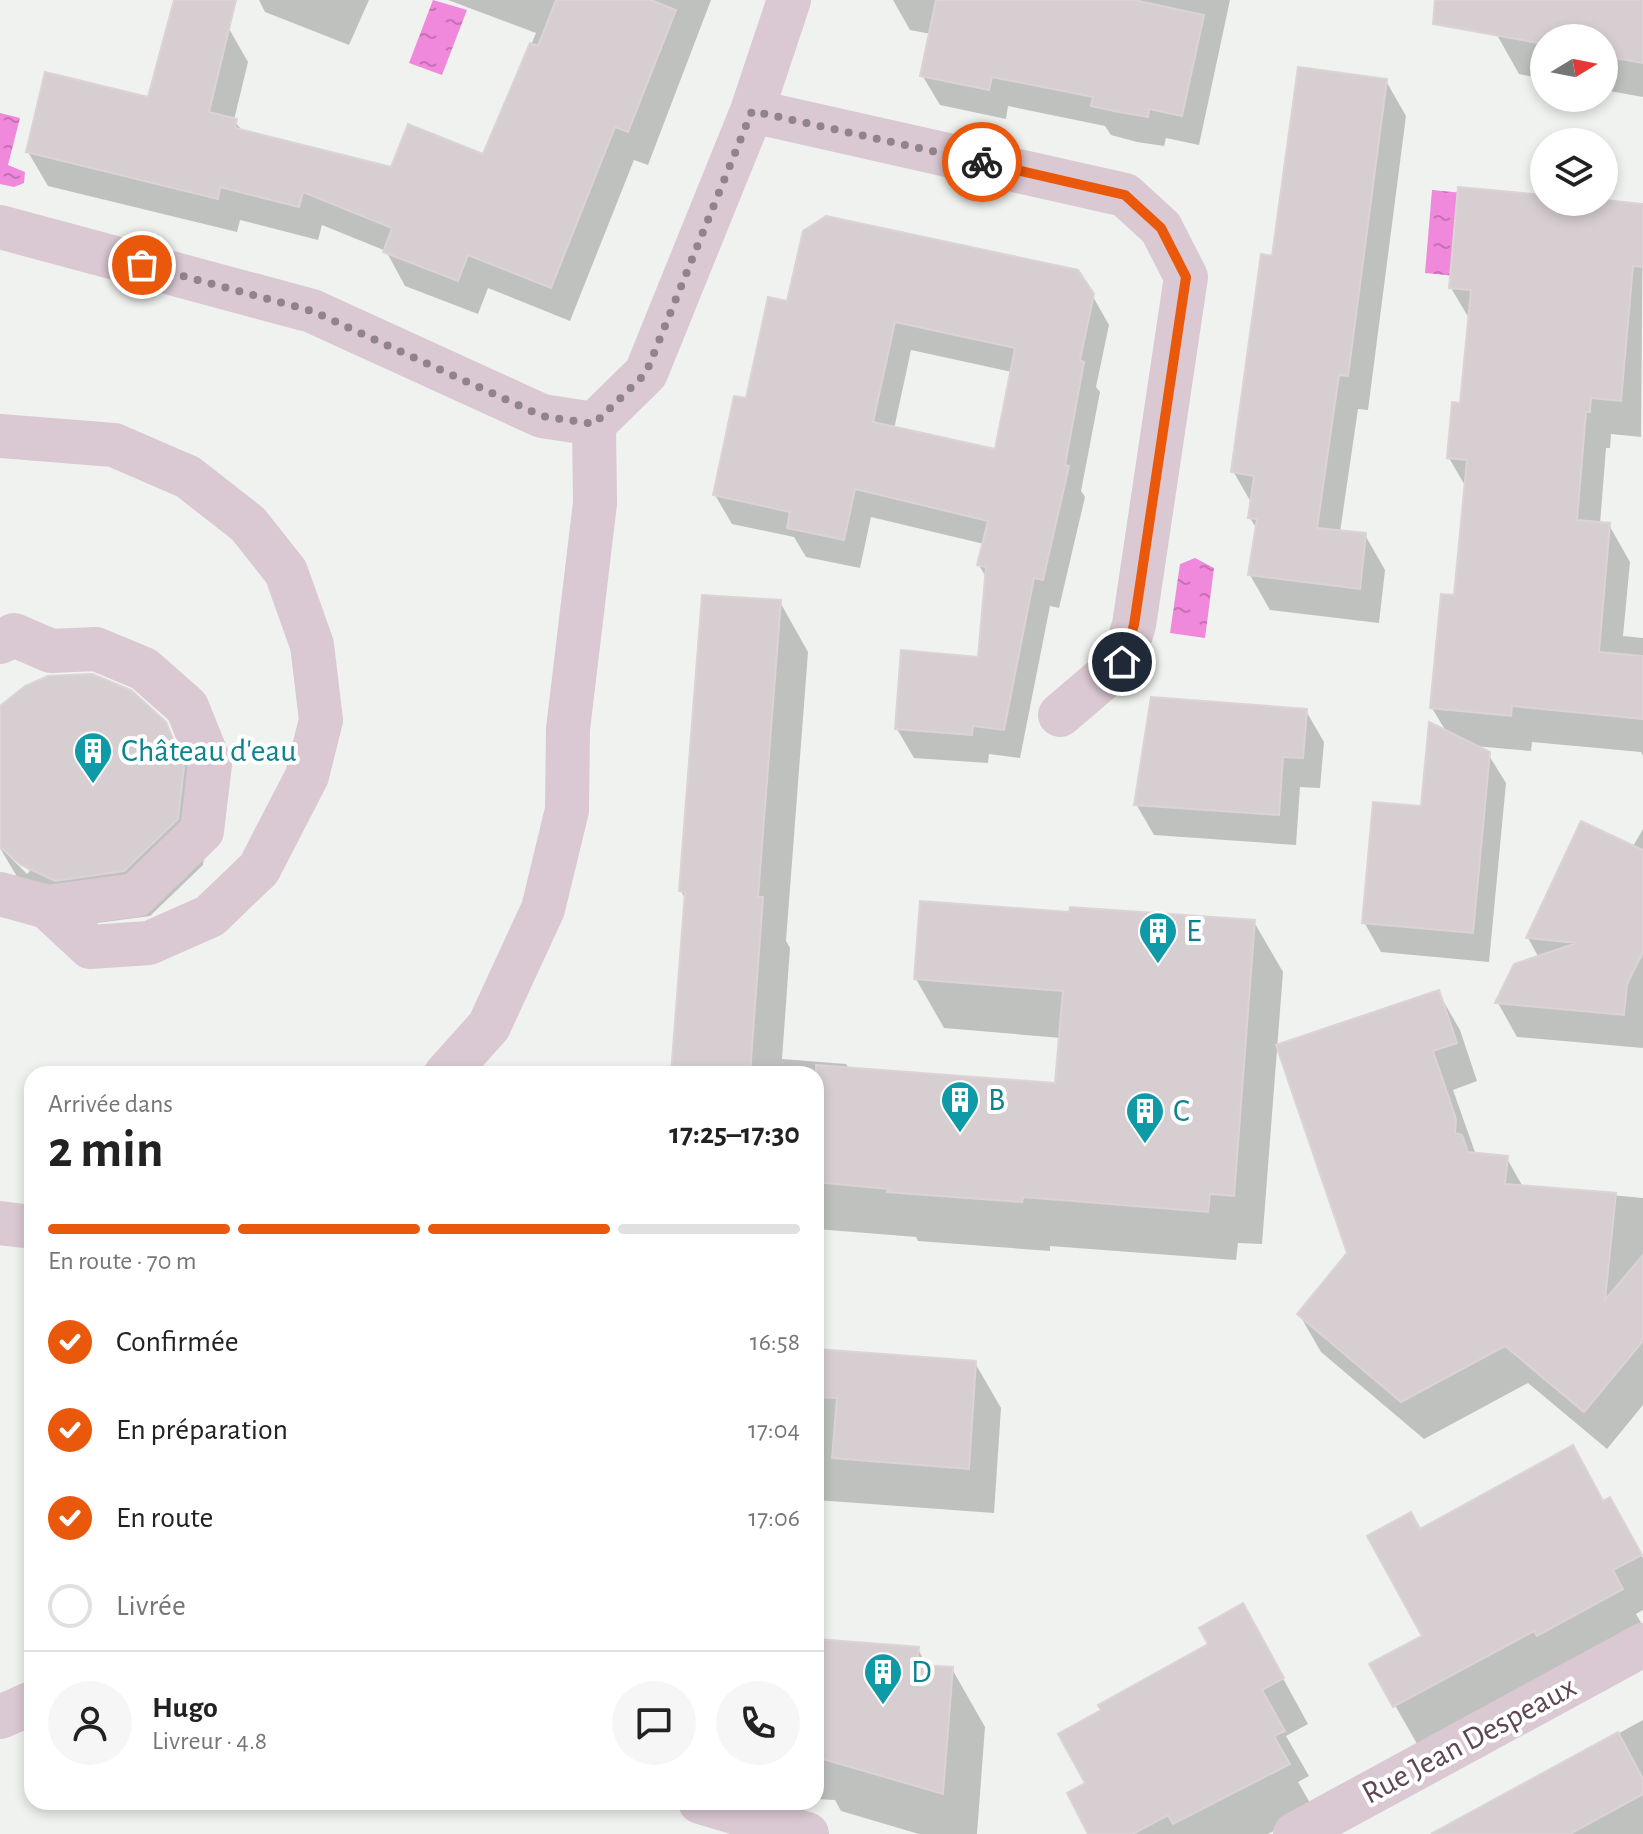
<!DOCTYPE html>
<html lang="fr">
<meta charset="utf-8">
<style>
body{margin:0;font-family:"Alegreya Sans",sans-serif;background:#f6f6f6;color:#222;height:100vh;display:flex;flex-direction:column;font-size:30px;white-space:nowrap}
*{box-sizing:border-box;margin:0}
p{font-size:26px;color:#767676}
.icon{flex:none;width:44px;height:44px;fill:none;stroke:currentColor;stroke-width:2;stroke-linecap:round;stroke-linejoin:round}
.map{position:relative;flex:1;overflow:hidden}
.side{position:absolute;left:24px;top:1066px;width:800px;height:744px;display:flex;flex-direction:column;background:#fff;border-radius:24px;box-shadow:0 4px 12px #0003}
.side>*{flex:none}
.needle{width:52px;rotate:80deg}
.buttons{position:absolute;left:1530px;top:24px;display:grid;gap:16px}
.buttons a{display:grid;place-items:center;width:88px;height:88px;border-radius:50%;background:#fff;box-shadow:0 4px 12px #0003;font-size:40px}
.pin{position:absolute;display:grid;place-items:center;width:68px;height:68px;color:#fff;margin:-34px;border:4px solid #fff;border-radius:50%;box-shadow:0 2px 8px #0007}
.courier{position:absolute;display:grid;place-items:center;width:80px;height:80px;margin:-40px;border:6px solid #ea580c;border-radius:50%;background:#fff;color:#222;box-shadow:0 2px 10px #0007}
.head em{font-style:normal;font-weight:600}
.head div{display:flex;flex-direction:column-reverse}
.head{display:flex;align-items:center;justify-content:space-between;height:136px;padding:0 24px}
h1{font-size:52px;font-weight:600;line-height:60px}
.bar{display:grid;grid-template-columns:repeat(4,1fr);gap:12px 8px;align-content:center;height:96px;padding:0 24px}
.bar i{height:10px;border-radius:6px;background:#e0e0e0}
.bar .current{background:#ea580c}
.bar p{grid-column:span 4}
.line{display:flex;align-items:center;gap:20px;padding:0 24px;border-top:2px solid #e0e0e0}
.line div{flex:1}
.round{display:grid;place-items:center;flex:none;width:84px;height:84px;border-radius:42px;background:#f6f6f6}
ol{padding:0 24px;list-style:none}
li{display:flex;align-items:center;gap:24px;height:88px}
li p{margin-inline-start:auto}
li .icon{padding:8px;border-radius:50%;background:#ea580c;color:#fff;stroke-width:4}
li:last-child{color:#767676}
li i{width:44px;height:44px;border:4px solid #e0e0e0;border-radius:50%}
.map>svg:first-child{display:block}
.water{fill:url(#water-ripples)}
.shadow{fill:#0003;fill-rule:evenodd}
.building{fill:#d7ced1;stroke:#dbd3d6;stroke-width:2;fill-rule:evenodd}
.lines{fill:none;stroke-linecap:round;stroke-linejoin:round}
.minor{stroke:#dac8d2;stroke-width:44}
.done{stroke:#91838a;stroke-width:8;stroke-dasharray:0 14.4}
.route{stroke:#ea580c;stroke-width:10}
.labels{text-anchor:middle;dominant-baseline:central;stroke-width:8;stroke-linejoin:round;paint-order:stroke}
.culture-label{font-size:32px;fill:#0d838f;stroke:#fff;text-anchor:start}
.street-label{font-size:32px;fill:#5e4753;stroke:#fff}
</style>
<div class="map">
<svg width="1643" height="1834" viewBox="0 0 1643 1834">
<defs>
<pattern id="water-ripples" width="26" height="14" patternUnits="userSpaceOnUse" patternTransform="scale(2)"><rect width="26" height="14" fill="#f088db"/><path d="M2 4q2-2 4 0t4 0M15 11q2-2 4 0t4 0" fill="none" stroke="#c671b4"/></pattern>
</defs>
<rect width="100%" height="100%" fill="#eff2ef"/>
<path class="water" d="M433,0l34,10 -25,65 -33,-12z
M0,113l20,5 -12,47 17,7 -1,11 -10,4 -14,-3z
M1432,190l31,3 -7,83 -31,-3z
M1195,558l19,10 -9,70 -35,-5 10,-69z"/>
<path class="shadow" d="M259,0h110l-20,45 -84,-33z
M448,0h263l-63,165 -14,-5 -64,161 -82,-33 -10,26 -73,-28 -19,-35 -64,-26 -4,15 -78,-20 -3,12 -189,-46 -20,-34 122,-53 78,-72 20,35 -14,58 9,12 150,37 92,-13 51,-123z
M893,0h337l-31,145 -33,-7 -2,8 -27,-4 -26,-7 -6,-9 -97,-20 -2,13 -66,-14 -18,-30 9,-41 -21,-4z
M1503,0h140v97l-39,-7v-52h-60v41l-25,-5 -22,-39z
M1386,81l20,35 -38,294 -10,-1 -18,123 25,3 20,35 -6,53 -109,-13 -20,-35 8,-44 -8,-13 2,-14 -19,-33 41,-213z
M1544,197v5l99,4 -2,231 -30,-3 -1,14h-4l-6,76 9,1 21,37 -7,74 20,2v118l-2,-4 -109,-10 -1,9 -57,-5 14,8 18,29 -17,179 -108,-10 -17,-30 59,-114 24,-75 -15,-25 24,-111 11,-108 -18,-31 13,-53 8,-85 -19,-32z
M1092,295l17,30 -13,62 4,5 -19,99 4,6 -26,111 -9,-2 -30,152 -31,-4 -1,9 -74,-5 -17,-29 83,-70 7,-80 -8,-14 5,-21 -113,-27 -11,51 -54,-11 -12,-20 -62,-13 -17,-29 32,-94 41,-97zM911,350l101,22 -15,80 -103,-23z
M780,602l28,50 -22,289 4,7 -8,111 64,5 3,5 208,16 4,-47 -117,-10 -28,-49 155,-64 183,7 29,50 -21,272 -24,-1 -2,17 -186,-14v5l-132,-10 -2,-4 -100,-8v-155h-143l13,-174 -5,-9z
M0,711l164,12 27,46 18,45 -6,51 -53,51 -68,9 -63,-45 -19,-32zM1,843l29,28 -3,3 -26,-26z
M1306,711l18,31 -4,46 -20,-1 -4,58 -142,-10 -18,-31z
M1582,824l50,24 11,-19v219l-126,-11 -19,-34 17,-37 24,-8 -11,-20z
M1438,992l22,38 17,51 -24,9 23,65 30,2 17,30 120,11v207l-36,44 -79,-66 -104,56 -103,-87 -22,-38 51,-60z
M634,1071l32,3h-32z
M816,1351l159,12 26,45 -7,105 -178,-13z
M1573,1447l31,56 5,-3 34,58v52l-7,4 7,12 -223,123 -48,-84 53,-29 -5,-105z
M816,1641l102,8 10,19 24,1 33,58 -8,107h-58l-78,-23 -6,-11 -19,-1z
M1268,1651l40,73 -22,12 23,40 -11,6 16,28 -46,24h-159z
M1643,1720v114h-208z"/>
<path class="building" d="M174,0h62l-27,112 28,7 -2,9 156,39 17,-43 75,30 47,-111 8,3 18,-46h95l25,10 -48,122 -13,-5 -64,161 -83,-33 -10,26 -75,-29 9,-24 -89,-36 -4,15 -79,-20 -2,12 -192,-47 19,-80 103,25z
M936,0h198l70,15 -22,101 -33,-7 -1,8 -29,-5 -28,-6 2,-9 -101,-20 -3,13 -69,-14z
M1435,0h208v63l-39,-7v-18h-60v6l-111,-20z
M1298,67l89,12 -39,297 -9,-1 -22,153 49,5 -6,56 -112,-14 9,-56 -9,-1 6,-42 -23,-4 30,-218 11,2z
M1458,187l86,8v7l60,-2 39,4v63l-10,-1 -12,135 -30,-3 -1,14h-4l-9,108 33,3 -11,129 44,4v63l-131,-13 -1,10 -81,-8 11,-114 13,1 13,-135 -20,-2 5,-56 8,1 11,-113 -22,-2z
M826,216l252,54 16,24 -14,66 4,2 -19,103 4,1 -26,114 -9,-2 -30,152 -31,-4 -1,9 -77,-6 6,-79 77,7 8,-90 -9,-2 11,-44 -133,-32 -11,51 -57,-12 3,-16 -77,-17 21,-99 12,2 22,-101 19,4 16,-70zM895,322l120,26 -20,101 -122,-27z
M702,595l79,5 -23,297h5l-13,177h-79l14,-182 -6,-1z
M92,674l39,16 35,32 18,45 -6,52 -54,52 -69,10 -34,-16 -21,-18v-141l25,-20 23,-10z
M1151,697l156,12 -4,49 -20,-1 -4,58 -145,-10z
M1429,722l61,30 -17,181 -111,-10 11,-121 48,4z
M1581,821l62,29v102l-16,32 -3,31 -129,-12 19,-39 63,-21 -51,-5z
M920,901l149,11 1,-5 185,13 -21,276 -24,-2 -2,18 -185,-15 -1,5 -135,-10 1,-3 -72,-7v-117l239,18 8,-92 -149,-12z
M1439,990l18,53 -24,8 23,68 -1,14 7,2 6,17 40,4 -3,28 111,9 -11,107 38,-45v86l-59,71 -79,-66 -104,56 -104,-88 50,-61 -71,-208z
M816,1349l160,12 -7,108 -137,-11 5,-60 -21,-1z
M1573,1445l30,56 7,-4 32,58 -29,15 10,19 -86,47 -3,-5 -141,76 -24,-43 53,-28 -55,-100 44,-24 9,17z
M1243,1603l41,75 -22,12 23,41 -11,5 16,28 -117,60 -5,-9 -35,19h-45l-21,-41 18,-10 -27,-49 43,-24 -3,-5 110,-61 -9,-16z
M816,1639l103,8 -2,18 36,2 -10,127 -127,-37z
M1618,1732l25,47v15l-73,40h-139z"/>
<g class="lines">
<path class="minor" d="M752,111l373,84 36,33 25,49 -52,348 -12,37 -62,53
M0,227l312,84 230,105 52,8
M594,424l52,-51 106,-262 37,-111
M0,436l114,9 74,32 60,47 38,48 26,73 9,75 -14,56 -48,93 -49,47 -61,27 -59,4 -43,-40
M0,642l14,-7 37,16 45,-2 48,20 43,38 23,57 -8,67 -66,64 -89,12 -47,-13
M446,1074l43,-48 54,-117 24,-99 1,-81 27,-226 -1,-79
M0,1223l32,4
M0,1717l32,-14
M700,1802l107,32
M1295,1834l348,-189"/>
</g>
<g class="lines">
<path class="done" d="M142,265l170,46 230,105 52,8 52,-51 106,-262 230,51"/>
<path class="route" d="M982,162l143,33 36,33 25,49 -52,348 -12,37"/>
</g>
<defs>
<g id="building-pin" transform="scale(2)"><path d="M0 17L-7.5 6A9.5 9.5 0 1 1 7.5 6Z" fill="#0f9aa8" stroke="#fff"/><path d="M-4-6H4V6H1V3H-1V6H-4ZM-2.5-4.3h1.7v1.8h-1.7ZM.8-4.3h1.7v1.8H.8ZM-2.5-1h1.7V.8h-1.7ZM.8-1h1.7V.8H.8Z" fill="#fff"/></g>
</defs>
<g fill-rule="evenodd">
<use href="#building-pin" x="93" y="751"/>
<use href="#building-pin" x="1158" y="931"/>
<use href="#building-pin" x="960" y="1100"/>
<use href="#building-pin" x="1145" y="1111"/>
<use href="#building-pin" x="883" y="1672"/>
</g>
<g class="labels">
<g class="culture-label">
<text x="121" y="751">Château d'eau</text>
<text x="1186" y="931">E</text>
<text x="988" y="1100">B</text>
<text x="1173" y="1111">C</text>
<text x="911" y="1672">D</text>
</g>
<g class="street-label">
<text transform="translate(1469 1740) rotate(-28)">Rue Jean Despeaux</text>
</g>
</g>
</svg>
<div class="buttons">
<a><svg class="needle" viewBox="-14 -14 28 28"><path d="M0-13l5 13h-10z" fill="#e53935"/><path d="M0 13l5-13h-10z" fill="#767676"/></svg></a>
<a><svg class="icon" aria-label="layers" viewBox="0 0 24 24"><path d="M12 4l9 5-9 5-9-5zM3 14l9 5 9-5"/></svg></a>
</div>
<div class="pin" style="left:142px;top:265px;background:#ea580c"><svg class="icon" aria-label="bag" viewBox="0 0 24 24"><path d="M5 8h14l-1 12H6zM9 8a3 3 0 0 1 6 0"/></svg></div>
<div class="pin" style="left:1122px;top:662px;background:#1f2937"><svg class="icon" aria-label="home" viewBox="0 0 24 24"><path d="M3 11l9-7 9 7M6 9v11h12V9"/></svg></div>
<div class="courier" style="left:982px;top:162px"><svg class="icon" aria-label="bike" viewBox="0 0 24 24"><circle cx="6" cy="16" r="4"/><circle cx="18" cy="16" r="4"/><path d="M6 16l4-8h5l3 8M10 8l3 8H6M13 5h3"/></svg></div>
<section class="side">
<div class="head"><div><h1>2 min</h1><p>Arrivée dans</p></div><em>17:25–17:30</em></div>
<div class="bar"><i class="current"></i><i class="current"></i><i class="current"></i><i></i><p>En route · 70 m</p></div>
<ol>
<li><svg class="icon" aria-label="check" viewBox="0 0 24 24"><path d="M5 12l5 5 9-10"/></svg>Confirmée<p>16:58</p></li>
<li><svg class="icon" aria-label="check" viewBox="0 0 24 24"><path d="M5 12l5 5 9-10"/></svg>En préparation<p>17:04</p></li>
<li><svg class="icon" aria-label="check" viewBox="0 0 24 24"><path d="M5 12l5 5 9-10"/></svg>En route<p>17:06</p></li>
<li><i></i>Livrée</li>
</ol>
<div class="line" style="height:144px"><a class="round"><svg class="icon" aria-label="person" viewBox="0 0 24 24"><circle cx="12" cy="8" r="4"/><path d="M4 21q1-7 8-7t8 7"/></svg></a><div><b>Hugo</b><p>Livreur · 4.8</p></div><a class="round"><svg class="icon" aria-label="chat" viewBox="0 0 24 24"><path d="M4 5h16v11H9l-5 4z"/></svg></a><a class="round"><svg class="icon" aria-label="phone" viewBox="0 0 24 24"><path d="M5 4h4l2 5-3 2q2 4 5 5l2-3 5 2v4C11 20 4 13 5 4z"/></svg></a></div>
</section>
</div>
